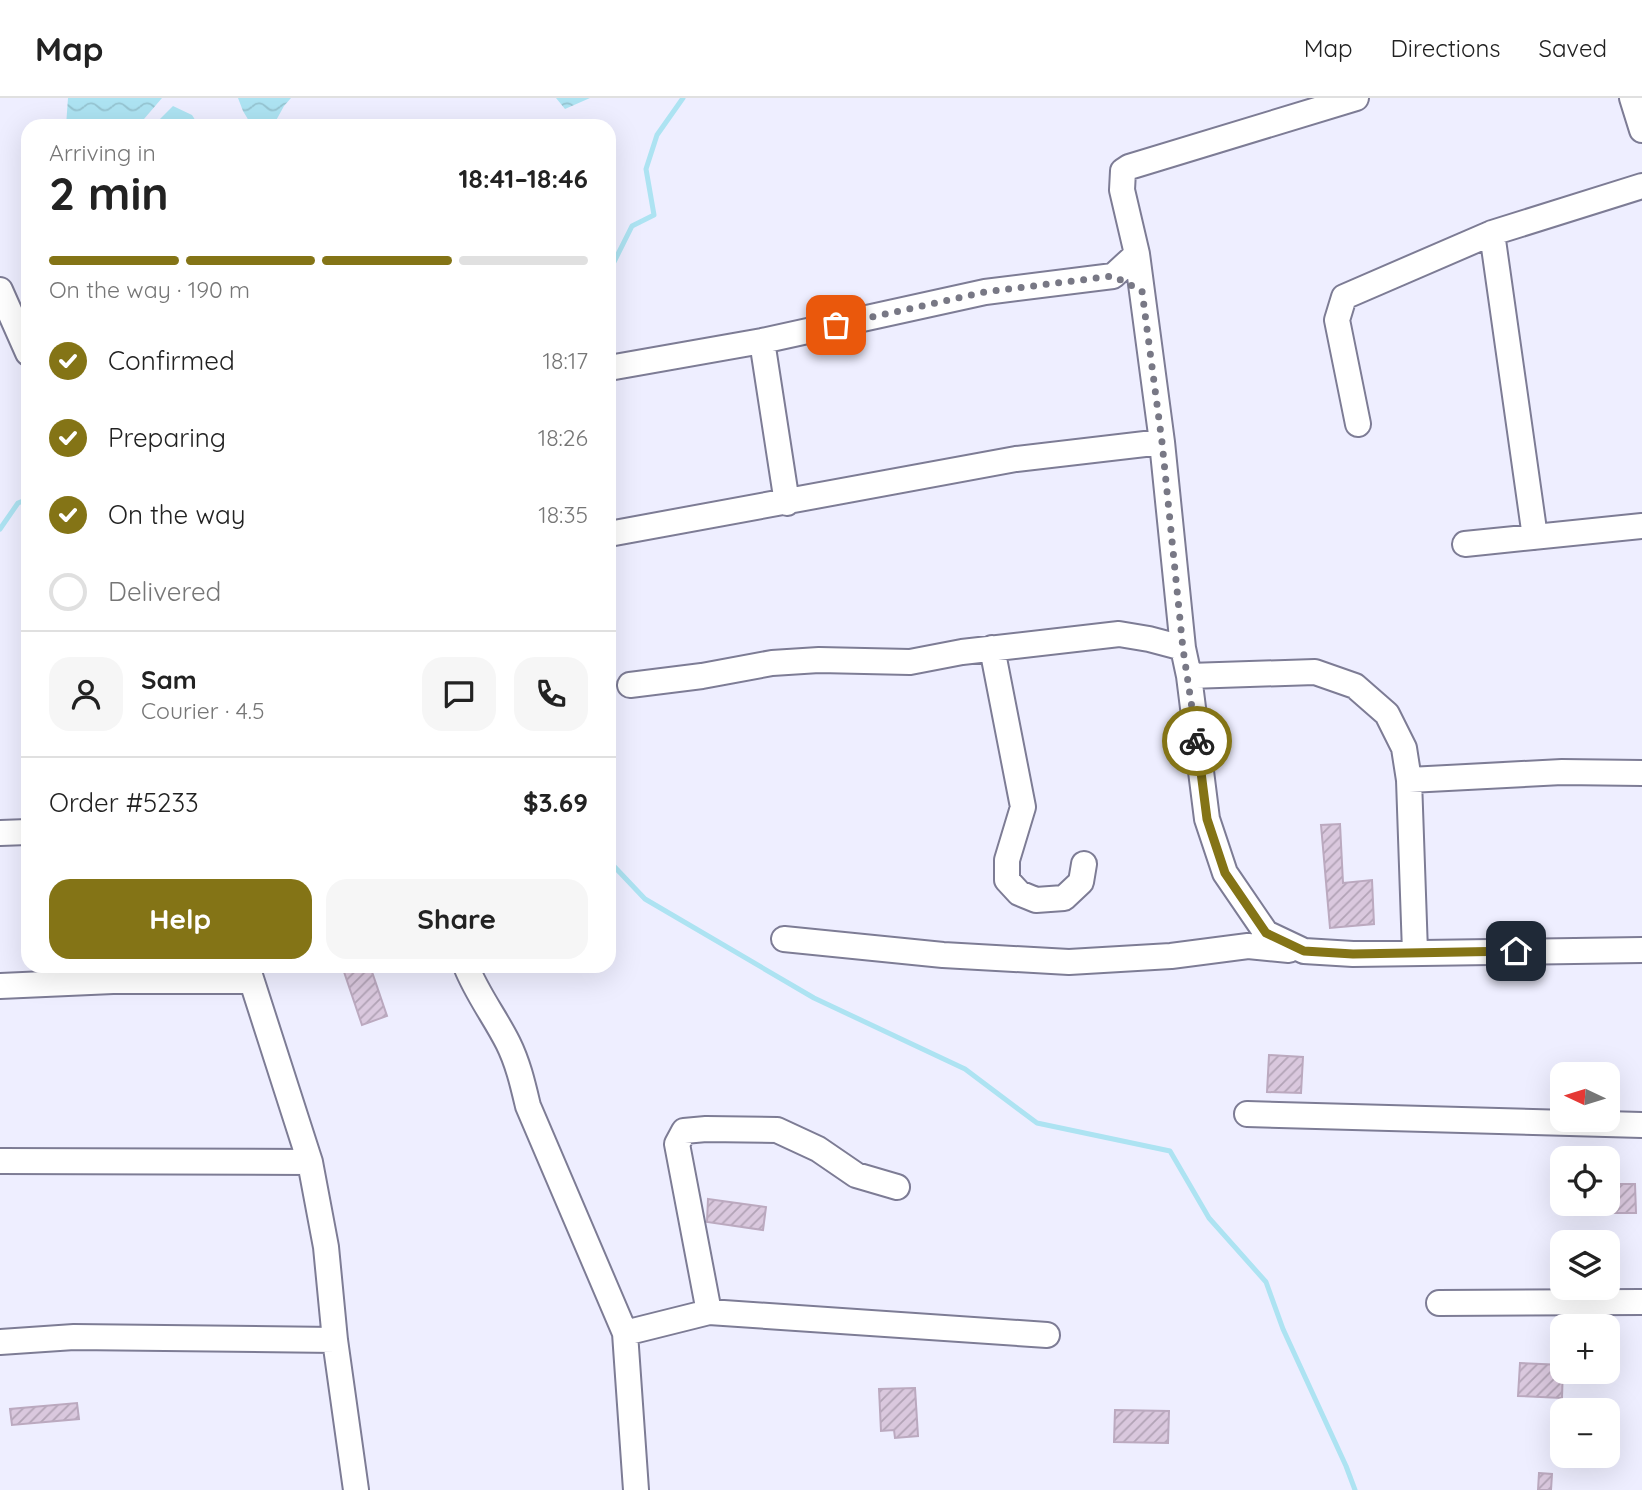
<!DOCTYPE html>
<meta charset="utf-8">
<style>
body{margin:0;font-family:Quicksand,sans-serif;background:#f6f6f6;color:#222;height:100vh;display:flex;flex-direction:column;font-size:26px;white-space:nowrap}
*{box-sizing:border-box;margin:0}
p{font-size:23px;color:#767676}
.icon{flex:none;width:38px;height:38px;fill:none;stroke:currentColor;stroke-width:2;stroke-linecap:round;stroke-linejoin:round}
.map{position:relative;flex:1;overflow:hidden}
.drawer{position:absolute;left:21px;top:21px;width:595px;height:854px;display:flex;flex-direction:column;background:#fff;border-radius:21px;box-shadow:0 7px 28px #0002}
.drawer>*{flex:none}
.needle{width:46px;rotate:274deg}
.controls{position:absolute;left:1550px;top:964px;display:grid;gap:14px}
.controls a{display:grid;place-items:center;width:70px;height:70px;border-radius:14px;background:#fff;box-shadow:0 7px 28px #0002;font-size:35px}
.pin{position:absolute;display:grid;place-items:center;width:60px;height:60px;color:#fff;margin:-30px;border-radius:14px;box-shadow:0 4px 10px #0006}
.courier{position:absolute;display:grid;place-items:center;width:70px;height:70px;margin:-35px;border:5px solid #847416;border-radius:50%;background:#fff;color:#222;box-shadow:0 2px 9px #0007}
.summary em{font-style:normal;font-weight:800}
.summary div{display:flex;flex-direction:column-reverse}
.summary{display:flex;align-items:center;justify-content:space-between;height:119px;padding:0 28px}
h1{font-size:46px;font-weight:800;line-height:52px}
.bar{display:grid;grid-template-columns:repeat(4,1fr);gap:10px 7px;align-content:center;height:84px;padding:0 28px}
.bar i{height:9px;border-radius:5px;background:#e0e0e0}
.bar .active{background:#847416}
.bar p{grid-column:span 4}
.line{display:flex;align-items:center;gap:18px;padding:0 28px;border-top:2px solid #e0e0e0}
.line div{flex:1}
.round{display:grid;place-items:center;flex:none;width:74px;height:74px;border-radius:21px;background:#f6f6f6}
ol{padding:0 28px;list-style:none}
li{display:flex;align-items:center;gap:21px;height:77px}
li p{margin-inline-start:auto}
li .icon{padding:7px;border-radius:50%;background:#847416;color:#fff;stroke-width:4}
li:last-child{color:#767676}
li i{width:38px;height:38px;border:4px solid #e0e0e0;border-radius:50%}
.primary-button{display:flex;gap:14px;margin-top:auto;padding:14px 28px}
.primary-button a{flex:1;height:80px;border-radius:21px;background:#847416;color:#fff;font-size:28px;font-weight:800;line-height:80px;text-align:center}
.primary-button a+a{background:#f6f6f6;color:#222}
header{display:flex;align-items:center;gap:42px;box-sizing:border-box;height:98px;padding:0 35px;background:#fff;border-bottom:2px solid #e0e0e0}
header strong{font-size:33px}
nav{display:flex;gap:38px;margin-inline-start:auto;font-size:24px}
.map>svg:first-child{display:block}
.water{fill:url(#water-waves)}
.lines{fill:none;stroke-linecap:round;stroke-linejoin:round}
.stream{stroke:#ade3f2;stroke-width:5}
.building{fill:url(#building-hatch);stroke:#bba9bf;stroke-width:2}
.minor-casing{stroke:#7d7c95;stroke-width:28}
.minor{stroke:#fff;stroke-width:24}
.done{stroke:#787885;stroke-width:7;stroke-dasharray:0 12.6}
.route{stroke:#847416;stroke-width:9}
</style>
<header>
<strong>Map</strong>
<nav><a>Map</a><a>Directions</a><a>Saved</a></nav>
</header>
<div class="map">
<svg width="1642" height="1392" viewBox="0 0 1642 1392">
<defs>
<pattern id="water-waves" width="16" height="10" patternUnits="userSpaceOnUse" patternTransform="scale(1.75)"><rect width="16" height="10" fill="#ade3f2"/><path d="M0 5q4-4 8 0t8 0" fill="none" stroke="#96c4d1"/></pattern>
<pattern id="building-hatch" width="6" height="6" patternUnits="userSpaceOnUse" patternTransform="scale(1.75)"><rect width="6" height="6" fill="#dac8de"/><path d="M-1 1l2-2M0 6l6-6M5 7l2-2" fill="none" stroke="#b2a3b6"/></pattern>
</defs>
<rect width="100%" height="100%" fill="#eef"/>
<path class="water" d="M68,0h94l-24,28h-72z
M238,0h53l-7,8 -11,20h-21l-9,-15z
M556,0h34l-25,11z
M173,8l19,9 7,11h-46z"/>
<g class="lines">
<path class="stream" d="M609,174l23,-46 22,-11 -8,-46 11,-34 26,-37
M0,431l18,-26 10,-4
M609,763l36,38 169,99 151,71 72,54 133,28 39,67 57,64 17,47 63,137 9,24"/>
</g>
<path class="building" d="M1340,726l3,59 29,-3 2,44 -44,4 -9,-103z
M353,868h17l17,50 -25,9 -19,-56z
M1269,957l34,2 -2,36 -34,-1z
M1608,1086h27l1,29h-28z
M708,1101l58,8 -3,23 -56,-8z
M1520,1265l43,2 -1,33 -44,-2z
M915,1290l3,48 -23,2 -1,-8 -13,1 -2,-42z
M77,1305l2,16 -67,6 -2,-16z
M1115,1312l54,1 -1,32 -54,-1z
M1539,1375l13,1 -1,16h-13z"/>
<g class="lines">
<g class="minor-casing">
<path id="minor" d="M1356,0l-227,69 -6,4 -1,19 15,64 25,188 21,206 6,28 18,143 18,54 41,60 38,18 49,3 289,-4
M1632,0l10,32
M1492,135l43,304
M0,192l28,63
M762,243l25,162
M609,270l153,-27 223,-49 128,-16 24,-22
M1358,326l-21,-104 7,-23 148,-64 150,-47
M609,436l407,-75 146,-17
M1465,446l177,-18
M992,550l31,159 -16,53v20l12,13 17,7 28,-2 17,-16 3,-18
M1189,578l126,-4 40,14 32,28 17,34 5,32 6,172
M630,587l72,-9 70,-13 47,-3 91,2 52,-10 157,-18 30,5 34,9
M1409,682l153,-8 80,1
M0,735l28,-1
M784,841l159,16 126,7 102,-6 77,-10 41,4
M247,868l63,196 16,85 9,93 21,150
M466,868c11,28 29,51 42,77 10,20 15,42 20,63l97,227 11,157
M0,888l113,-5h138
M1247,1016l395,11
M0,1063l310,1
M1439,1205l203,-1
M709,1214l-32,-168 7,-13 22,-2 71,1 41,19 38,26 41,12
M625,1235l84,-21 338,23
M0,1244l74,-5 261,3"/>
</g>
<use href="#minor" class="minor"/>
</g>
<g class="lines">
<path class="done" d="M836,227l149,-33 128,-16 29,15 20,151 21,207 14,92"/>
<path class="route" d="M1197,643l10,78 18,54 41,60 38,18 49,3 163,-3"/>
</g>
</svg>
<div class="controls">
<a><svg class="needle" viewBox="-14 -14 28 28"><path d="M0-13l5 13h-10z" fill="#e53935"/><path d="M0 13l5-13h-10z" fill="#767676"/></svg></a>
<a><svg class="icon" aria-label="locate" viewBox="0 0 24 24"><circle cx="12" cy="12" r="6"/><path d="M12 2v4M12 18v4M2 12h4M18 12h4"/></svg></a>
<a><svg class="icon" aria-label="layers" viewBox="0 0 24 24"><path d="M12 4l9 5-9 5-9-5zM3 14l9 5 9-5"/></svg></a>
<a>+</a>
<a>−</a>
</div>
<div class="pin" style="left:836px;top:227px;background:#ea580c"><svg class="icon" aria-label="bag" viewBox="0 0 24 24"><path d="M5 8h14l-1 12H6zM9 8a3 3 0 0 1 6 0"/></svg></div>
<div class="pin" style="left:1516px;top:853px;background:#1f2937"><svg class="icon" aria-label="home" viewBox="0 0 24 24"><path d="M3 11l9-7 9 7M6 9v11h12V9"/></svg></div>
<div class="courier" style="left:1197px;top:643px"><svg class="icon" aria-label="bike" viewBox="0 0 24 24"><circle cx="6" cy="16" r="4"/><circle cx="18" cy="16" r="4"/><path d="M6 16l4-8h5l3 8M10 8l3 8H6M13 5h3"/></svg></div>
<section class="drawer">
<div class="summary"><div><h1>2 min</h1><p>Arriving in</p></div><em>18:41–18:46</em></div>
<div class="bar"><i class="active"></i><i class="active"></i><i class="active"></i><i></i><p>On the way · 190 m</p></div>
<ol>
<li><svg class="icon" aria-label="check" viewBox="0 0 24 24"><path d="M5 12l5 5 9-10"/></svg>Confirmed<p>18:17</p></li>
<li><svg class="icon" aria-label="check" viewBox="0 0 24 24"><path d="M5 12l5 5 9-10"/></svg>Preparing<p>18:26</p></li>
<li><svg class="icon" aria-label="check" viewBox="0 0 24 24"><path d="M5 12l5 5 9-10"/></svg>On the way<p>18:35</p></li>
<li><i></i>Delivered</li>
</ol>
<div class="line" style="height:126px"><a class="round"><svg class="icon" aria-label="person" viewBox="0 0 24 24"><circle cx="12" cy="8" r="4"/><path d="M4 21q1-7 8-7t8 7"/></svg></a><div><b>Sam</b><p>Courier · 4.5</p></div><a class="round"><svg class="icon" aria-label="chat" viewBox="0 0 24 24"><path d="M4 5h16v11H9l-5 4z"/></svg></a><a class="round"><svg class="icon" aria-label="phone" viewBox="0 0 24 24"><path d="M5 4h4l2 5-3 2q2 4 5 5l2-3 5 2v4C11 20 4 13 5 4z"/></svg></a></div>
<div class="line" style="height:91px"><div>Order #5233</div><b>$3.69</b></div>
<div class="primary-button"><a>Help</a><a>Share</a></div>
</section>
</div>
